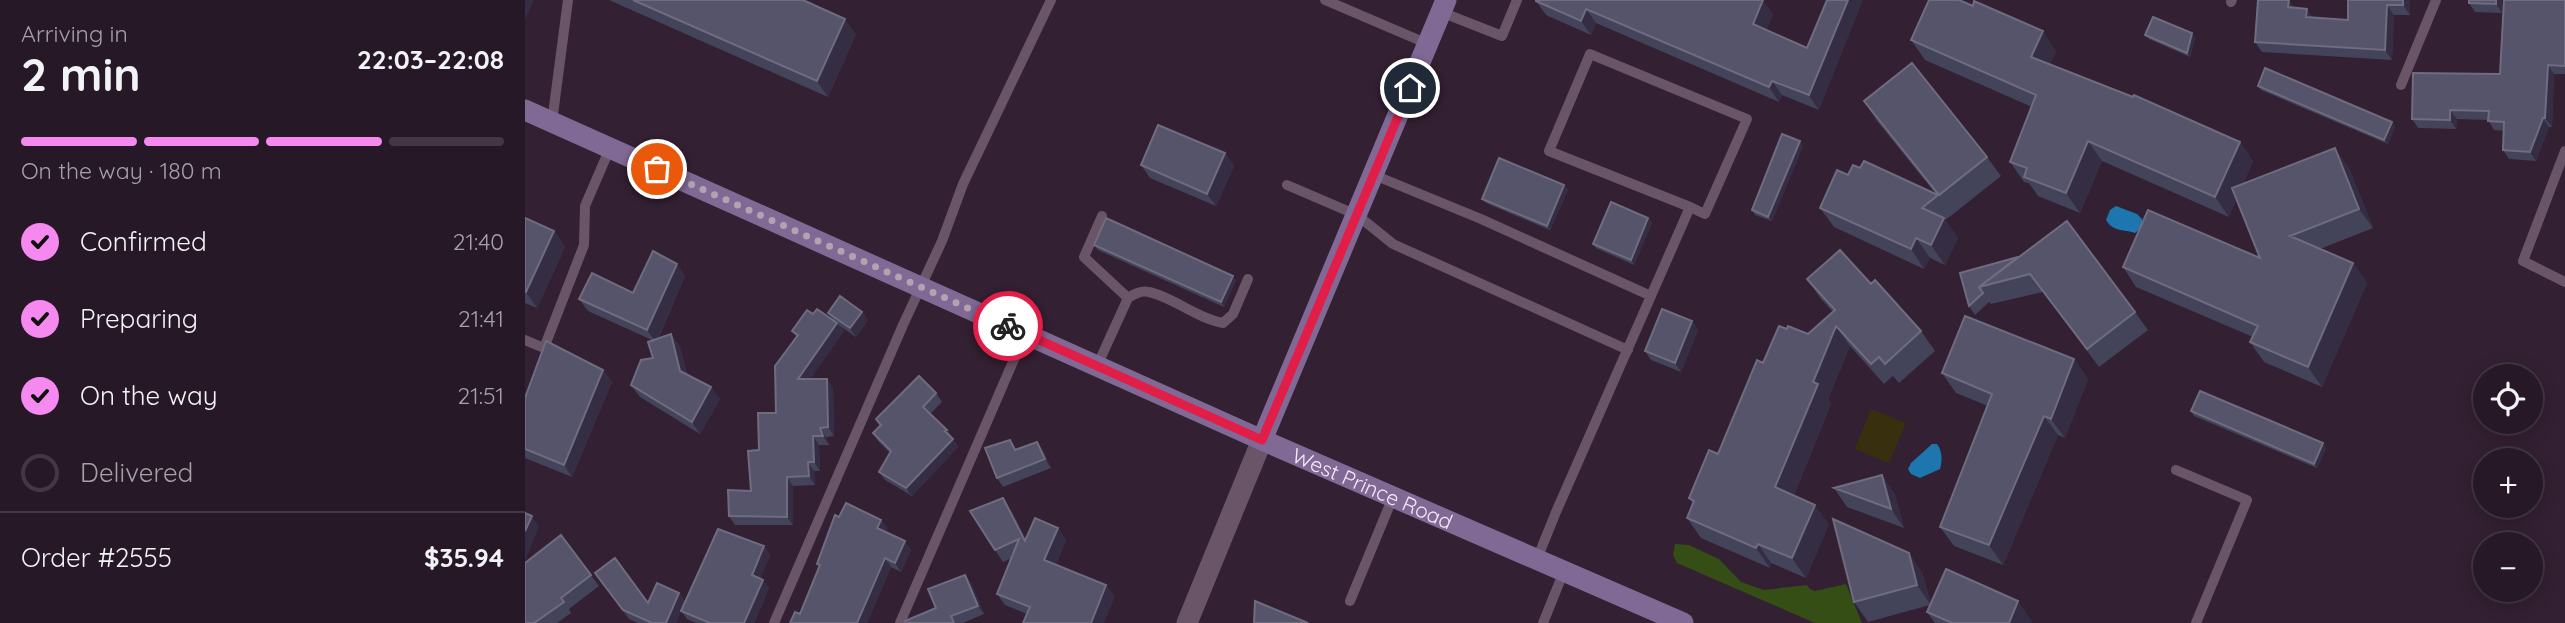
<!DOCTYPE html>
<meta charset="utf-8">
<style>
body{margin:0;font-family:Quicksand,sans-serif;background:#2e212e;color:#f1f3f6;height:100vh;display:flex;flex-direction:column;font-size:26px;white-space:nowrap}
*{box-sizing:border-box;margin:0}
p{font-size:23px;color:#a4a0a7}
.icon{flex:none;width:38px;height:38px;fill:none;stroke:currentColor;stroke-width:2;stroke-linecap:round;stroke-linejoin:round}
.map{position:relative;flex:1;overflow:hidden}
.side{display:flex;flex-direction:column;background:#261826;width:525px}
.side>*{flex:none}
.tools{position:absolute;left:1948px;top:364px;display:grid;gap:14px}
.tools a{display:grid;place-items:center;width:70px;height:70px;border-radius:50%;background:#261826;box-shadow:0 4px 18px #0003,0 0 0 2px #423743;font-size:35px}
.pin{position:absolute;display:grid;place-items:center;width:60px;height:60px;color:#fff;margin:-30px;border:4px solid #fff;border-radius:50%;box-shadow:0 2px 7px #0007}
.courier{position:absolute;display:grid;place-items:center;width:70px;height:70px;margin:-35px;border:5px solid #e11d48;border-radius:50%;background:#fff;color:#222;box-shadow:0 2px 9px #0007}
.summary em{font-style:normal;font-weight:700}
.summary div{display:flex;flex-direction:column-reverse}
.summary{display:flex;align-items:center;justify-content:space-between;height:119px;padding:0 21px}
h1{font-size:46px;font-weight:700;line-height:52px}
.bar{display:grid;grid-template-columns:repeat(4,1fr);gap:10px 7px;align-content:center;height:84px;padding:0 21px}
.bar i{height:9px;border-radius:5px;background:#423743}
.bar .current{background:#f589ef}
.bar p{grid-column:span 4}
.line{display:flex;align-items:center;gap:18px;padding:0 21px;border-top:2px solid #423743}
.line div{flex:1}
ol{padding:0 21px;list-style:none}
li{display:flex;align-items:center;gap:21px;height:77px}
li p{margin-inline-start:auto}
li .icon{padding:7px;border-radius:50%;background:#f589ef;color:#111;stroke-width:4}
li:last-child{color:#a4a0a7}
li i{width:38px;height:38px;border:4px solid #423743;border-radius:50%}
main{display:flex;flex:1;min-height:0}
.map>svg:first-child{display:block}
.green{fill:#354e15}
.sand{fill:#372f0e}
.water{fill:#1d76ae}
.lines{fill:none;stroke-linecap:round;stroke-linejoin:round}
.lane{stroke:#6a5468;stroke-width:10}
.street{stroke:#6a5468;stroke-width:21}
.secondary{stroke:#806995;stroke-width:21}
.wall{fill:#43435a}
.shaded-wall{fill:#342d43}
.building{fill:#56546a;stroke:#6f6c80;stroke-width:2}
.done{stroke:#b2a3b1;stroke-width:7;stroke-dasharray:0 12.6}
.route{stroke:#e11d48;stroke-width:9}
.labels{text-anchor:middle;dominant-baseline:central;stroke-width:6;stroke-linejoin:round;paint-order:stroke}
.street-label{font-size:21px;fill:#f6e9f5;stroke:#291728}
</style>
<main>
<section class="side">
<div class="summary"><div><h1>2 min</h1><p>Arriving in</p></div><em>22:03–22:08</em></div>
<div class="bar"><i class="current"></i><i class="current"></i><i class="current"></i><i></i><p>On the way · 180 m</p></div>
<ol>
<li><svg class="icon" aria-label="check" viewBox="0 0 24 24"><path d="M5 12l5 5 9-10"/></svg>Confirmed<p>21:40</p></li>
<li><svg class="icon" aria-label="check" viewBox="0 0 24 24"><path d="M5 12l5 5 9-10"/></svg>Preparing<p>21:41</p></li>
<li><svg class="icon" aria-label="check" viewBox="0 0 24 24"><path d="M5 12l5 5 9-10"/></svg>On the way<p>21:51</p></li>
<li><i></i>Delivered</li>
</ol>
<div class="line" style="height:91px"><div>Order #2555</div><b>$35.94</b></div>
</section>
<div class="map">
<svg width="2040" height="623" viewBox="0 0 2040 623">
<rect width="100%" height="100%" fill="#332032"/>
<path class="green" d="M1150,544l14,1 30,14 22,23 23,8 43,-5 3,4 5,2 31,-7 16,39h-47l-138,-60 -4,-8z"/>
<path class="sand" d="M1346,409l35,14 -17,40 -34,-14z"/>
<path class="water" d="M1591,206l21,8 5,5v8l-7,6c-12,-4 -22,-1 -29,-13l4,-10z
M1407,444h5c6,8 5,17 3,25l-20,9 -9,-4 -3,-5 3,-6z"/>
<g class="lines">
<path class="lane" d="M800,0l103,44
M1706,2l1,-2
M916,12l61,24 15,-36
M1876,85l35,-85
M27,122l16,-122
M2040,151l-42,110 42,21
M849,175l107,44 170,77 -95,216 -19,47
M762,185l70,30 36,29 235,106
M577,216l-18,41 44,41
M1126,296l39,-89 15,7 42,-95 -157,-65 -41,97 141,56
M0,340l19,8 40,-103 1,-39 25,-58
M572,366l31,-68c6,-4 13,-8 21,-6 24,5 47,26 74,31l10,-9 15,-35
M1651,470l71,30 -51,123
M825,601l43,-104
M249,623l129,-298 39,-84 21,-57 88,-184
M375,623l125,-289
M1018,623l21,-52"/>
<path class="street" d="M662,623l75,-183"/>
<g class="secondary">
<path id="s1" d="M0,110l737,330 421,183"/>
<path d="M737,440l184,-440"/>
</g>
</g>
<path class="wall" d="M84,0h194l53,34 -28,63z
M1823,0h62v15h-16l-2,45 -130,-8 -7,-10 39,-34 19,10 35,2z
M1977,0v13l-27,-1 -6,-9z
M2040,0v74h-11l-2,53h-3l-13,34 -27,-2 -6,-9 1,-19 -10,-1 -6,-10 -31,-1 -1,10 -38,-1 -6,-9 88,-45z
M1011,1l237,13 -7,16 53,80 -37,-15 -3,7 -183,-79 -5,12 -45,-20z
M1667,33l3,5 -5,19 -41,-18 -4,-4z
M1386,40l145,11 -6,14 190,77 13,19 -10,23 106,-16 24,60 -53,21 33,14 14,20 -45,104 -58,-25 -14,-20 3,-5 -117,-50 -13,-20 137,-9 -24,-59 -7,18 -127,-56 -22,52 -42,-17 -9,-13 -5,-1 -14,-20 22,-55 -107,-47z
M1733,86l134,36 3,5 -7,17 -127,-54z
M1339,101l123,56 14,19 -49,39 -3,-5 3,5 -7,5 13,18 -13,27 -15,-7 -6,11 -90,-42 -14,-19 28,-33 12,-7 76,26 -59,-73z
M1278,146l-31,75 -17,-6 -3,-5z
M700,153l9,13 -18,40 -66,-28 -9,-13z
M1039,185l4,5 -18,40 -64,-27 -4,-4z
M0,218l29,13 11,16 -28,61 -12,-5z
M1123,218l4,5 -18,42 -38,-17 -3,-4z
M569,245l142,35 -12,27 -126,-57z
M1493,257l117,55 13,18 -49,37 -56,-75 -52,12 -2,-2 -14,13 -6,-9 -9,-33z
M152,264l8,12 -27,63 22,7 7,28 24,13 9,12 -20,35 -60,-37 -9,-12 22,-27 -1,-18 -64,-29 -9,-12 54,-6z
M1282,279l64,5 50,47 14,20 -36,32 -6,-7 -9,8 -34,-38 -22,53 3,5 -37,91 35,29 -23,54 -35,-15 -1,5 -69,-30 -14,-20 6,-14 -4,-6 29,-44 45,-91 24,-34 21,5 25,-22 -12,-13z
M337,312l6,8 -12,17 -16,-11 4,5 -34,48h17l6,9 1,48 -8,1 3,8h-10l1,26h-6l1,14 -22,1v39h-58l-6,-9 22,-25 8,-41 17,-37 20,-76 -4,-6 21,-17 19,5 -4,-6z
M1167,321l6,9 -17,42 -30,-12 -6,-9z
M1549,359l14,20 -23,59 -7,-3 -55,130 -49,-19 -14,-19 48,-121 -32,-13 -14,-20z
M78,370l9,12 -40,95 -47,-19v-60z
M411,393l6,9 -12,12 17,16 11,17 -46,49 -27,-16 -6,-8 11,-19 -12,-12 -5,-8 7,-8 -4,-6z
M1666,411l132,32 3,5 -9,20 -123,-52z
M512,442l6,9 8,17 -48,19 -6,-9 20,-29z
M1309,488l61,6 9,34 -57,-21z
M486,510l15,29 32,-11 8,12 -10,24 50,21 9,12 -88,17 -22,-9 -8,-11 15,-36 -9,4 -8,-12z
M314,517l42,3 6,8 -1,4 25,18 -10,22 -10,-5 -24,56h-77l10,-9 19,-47 -2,-3z
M36,535l38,51 -30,23 2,4 -14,10h-32z
M239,546l6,9 -10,24 9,9 -15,35h-58l-9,-4 -6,-8 -5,12h-38l-9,-4 -34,-46 53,30 31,-10 6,8z
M1397,572l9,32 101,17 -1,2h-96l-8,-11 3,-7 -62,17 -14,-20z
M446,583l13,31 -21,9h-57l30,-15z"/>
<path class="shaded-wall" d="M0,0h9l-9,20z
M1238,0l10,14 -10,24 -10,-14z
M1323,0h15l-44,110 -10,-15z
M1764,0l7,10 -8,-3z
M1878,0h7v15l-7,-10z
M1971,0h6v13l-6,-9z
M1862,5l7,10 -2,45 -7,-10z
M1061,9l10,14 -5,12 -10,-14z
M1782,9l7,10 -8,-2z
M320,19l11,15 -28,63 -11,-16z
M1518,31l13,20 -11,26 -14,-20z
M1667,33l3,5 -5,19 -3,-4z
M2023,65l6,9 -2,53 -7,-9z
M1247,81l10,14 -3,7 -10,-15z
M1925,110l7,9 -1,10 -6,-9z
M2018,118l6,9 -13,34 -6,-9z
M1867,122l3,5 -7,17 -4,-4z
M1275,141l3,5 -31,75 -4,-4z
M1563,141l14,20 -22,52 -14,-20z
M1715,142l13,19 -24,56 -14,-20z
M1810,148l14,20 24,60 -14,-19z
M700,153l9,13 -18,40 -9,-12z
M1039,185l4,5 -18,40 -3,-4z
M1123,218l4,5 -18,42 -3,-5z
M1419,218l14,20 -13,27 -14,-20z
M29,231l11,16 -28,61 -11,-16z
M1391,238l14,20 -6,11 -13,-20z
M1828,263l14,20 -45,104 -14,-20z
M152,264l8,12 -29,66 -9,-12z
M708,276l3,4 -12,27 -3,-5z
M337,312l6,8 -12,17 -6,-9z
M1167,321l6,9 -17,42 -6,-9z
M312,323l7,8 -40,57 -6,-9z
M1311,326l14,20 -22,53 3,5 -42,103 -14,-20 38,-105z
M146,334l9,12 9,37 -9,-12z
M1549,359l14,20 -23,59 -14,-19z
M78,370l9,12 -40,95 -8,-12z
M302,379l6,9 1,48 -6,-9z
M186,387l9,12 -20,35 -8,-12z
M1519,416l14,19 -55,130 -14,-20z
M295,428l6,9 3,8 -6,-9z
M288,436l6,9 1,26 -6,-9z
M428,439l5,8 -46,49 -6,-8z
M512,442l6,9 8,17 -6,-9z
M1798,443l3,5 -9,20 -3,-4z
M283,462l6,9 1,14 -6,-9z
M1357,475l13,19 9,34 -13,-19z
M262,477l6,9v39l-6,-8z
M478,498l8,12 23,43 -9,-12z
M1290,505l14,19 -23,54 -14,-20z
M7,516l7,11 -14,34v-30z
M356,520l6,8 -3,9 -7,-9z
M533,528l8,12 -13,31 -9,-11z
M380,541l6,9 -10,22 -6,-9z
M1233,544l13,19 -1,5 -14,-20z
M239,546l6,9 -12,29 -6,-9z
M1384,553l13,19 9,33 -14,-20z
M360,558l6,9 -24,56h-10z
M440,575l6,8 13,31 -6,-8z
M238,580l6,8 -15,35h-10z
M581,585l9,12 -11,26h-13z
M154,593l7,9 -10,21h-10z
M1493,601l14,20 -1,2h-22z"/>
<path class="building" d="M108,0h170l42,19 -28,62z
M1011,0h227l-10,24 54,24 20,-48h21l-39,95 -37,-14 -3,6 -183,-78 -5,12 -45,-20z
M1404,0h30l14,6 1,-5 69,30 -12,26 102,40 1,-2 106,47 -25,55 -127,-56 -22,52 -42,-16 3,-9 -17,-6 26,-67 -125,-55z
M1733,0h31l-1,7 19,2 -1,8 42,3v-20h55v5h-16l-2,45 -130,-8z
M1944,0h27v4l-27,-1z
M1979,0h61v66l-17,-1 -3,53h-2l-13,34 -27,-2 1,-28 -16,-1 1,-10 -39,-1v10l-38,-1 1,-46 87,1z
M1628,17l39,16 -5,20 -42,-18z
M1387,63l75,94 -48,38 -75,-94z
M1740,68l127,54 -8,18 -126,-54z
M633,125l67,28 -18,41 -66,-29z
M1257,134l18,7 -32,76 -16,-7z
M1810,148l24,61 -69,27 63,27 -45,104 -58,-25 8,-16 -135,-59 25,-57 112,48 -28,-70z
M974,158l65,27 -17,41 -65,-27z
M1339,161l74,34 -16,13 22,10 -13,27 -15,-7 -5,11 -91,-41 17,-38 11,5 5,-10 7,3z
M1086,202l37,16 -17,42 -38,-16z
M0,218l29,13 -28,61h-1z
M581,218l127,58 -12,26 -127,-57z
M1542,221l68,91 -48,37 -57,-75 -51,13z
M1315,250l31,34 4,-4 46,51 -36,33 -6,-7 -8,7 -35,-38 -23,56 5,2 -43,103 40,18 -23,53 -34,-14 -2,4 -69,-30 7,-17 -5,-3 20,-48 9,4 39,-94 6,3 16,-37 8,3 1,-3 20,8 27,-24 -28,-31z
M128,251l24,13 -30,66 -68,-31 13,-26 41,20z
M1493,257l-39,30 4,6 -14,13 -9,-33z
M315,296l22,16 -12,16 -22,-15z
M292,309l20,14 -39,56h29l1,48 -8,1 3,8h-10l1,26h-6l1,14 -22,1v40l-58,-1 -1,-26 23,1 -3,-40 11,-1 -1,-37h18l-1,-47 23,-31 -6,-4 15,-21 6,4z
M1137,309l30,12 -17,42 -30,-12z
M1440,316l109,43 -23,60 -7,-3 -55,129 -49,-18 52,-133 -50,-21z
M146,334l9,37 31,16 -19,35 -61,-37 10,-25 12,-2 -5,-16z
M21,341l57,29 -39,95 -39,-16v-51z
M394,376l17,17 -13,14 24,23 -2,1 8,8 -47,49 -27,-16 12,-21 -18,-18 8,-8 -5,-6z
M1675,391l123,52 -9,21 -123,-53z
M485,440l5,10 22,-8 8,17 -48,19 -12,-30z
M1357,475l9,34 -57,-21z
M478,498l22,43 10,-23 23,10 -14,32 62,25 -15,38h-68l7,-16 -33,-13 22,-55 -24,11 -25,-39z
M321,503l35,17 -4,8 28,13 -10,22 -10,-5 -28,65h-67l5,-11 5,2 20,-49 -3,-1 18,-49 4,2z
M0,513l7,3 -7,15z
M1308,519l76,34 8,32 -63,17z
M193,529l46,17 -12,29 11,5 -19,43h-34l-29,-12z
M36,535l30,40 -30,23 3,4 -30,21h-9v-60z
M90,558l33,45 9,-20 22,10 -13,30h-14l-29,-13 -28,-37z
M1421,569l72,32 -9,22h-57l-25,-11z
M440,575l13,31 -27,10 3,7h-48l-1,-2 31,-13 -8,-19z
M730,601l53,22h-54z"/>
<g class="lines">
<path class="done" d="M132,169l351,157"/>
<path class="route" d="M483,326l254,114 148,-352"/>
</g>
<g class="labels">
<g class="street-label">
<text stroke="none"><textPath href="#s1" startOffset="928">West Prince Road</textPath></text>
</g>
</g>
</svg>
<div class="tools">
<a><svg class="icon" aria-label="locate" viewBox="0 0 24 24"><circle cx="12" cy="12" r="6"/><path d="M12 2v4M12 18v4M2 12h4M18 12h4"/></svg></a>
<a>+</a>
<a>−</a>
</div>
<div class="pin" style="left:132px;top:169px;background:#ea580c"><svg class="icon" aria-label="bag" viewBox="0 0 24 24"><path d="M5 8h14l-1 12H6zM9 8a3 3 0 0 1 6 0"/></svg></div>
<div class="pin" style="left:885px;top:88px;background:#1f2937"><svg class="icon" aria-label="home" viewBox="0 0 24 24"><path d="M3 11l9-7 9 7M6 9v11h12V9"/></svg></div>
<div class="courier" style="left:483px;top:326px"><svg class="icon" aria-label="bike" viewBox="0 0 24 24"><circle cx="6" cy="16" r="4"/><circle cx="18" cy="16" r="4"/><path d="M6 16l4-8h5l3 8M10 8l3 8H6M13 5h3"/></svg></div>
</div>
</main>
